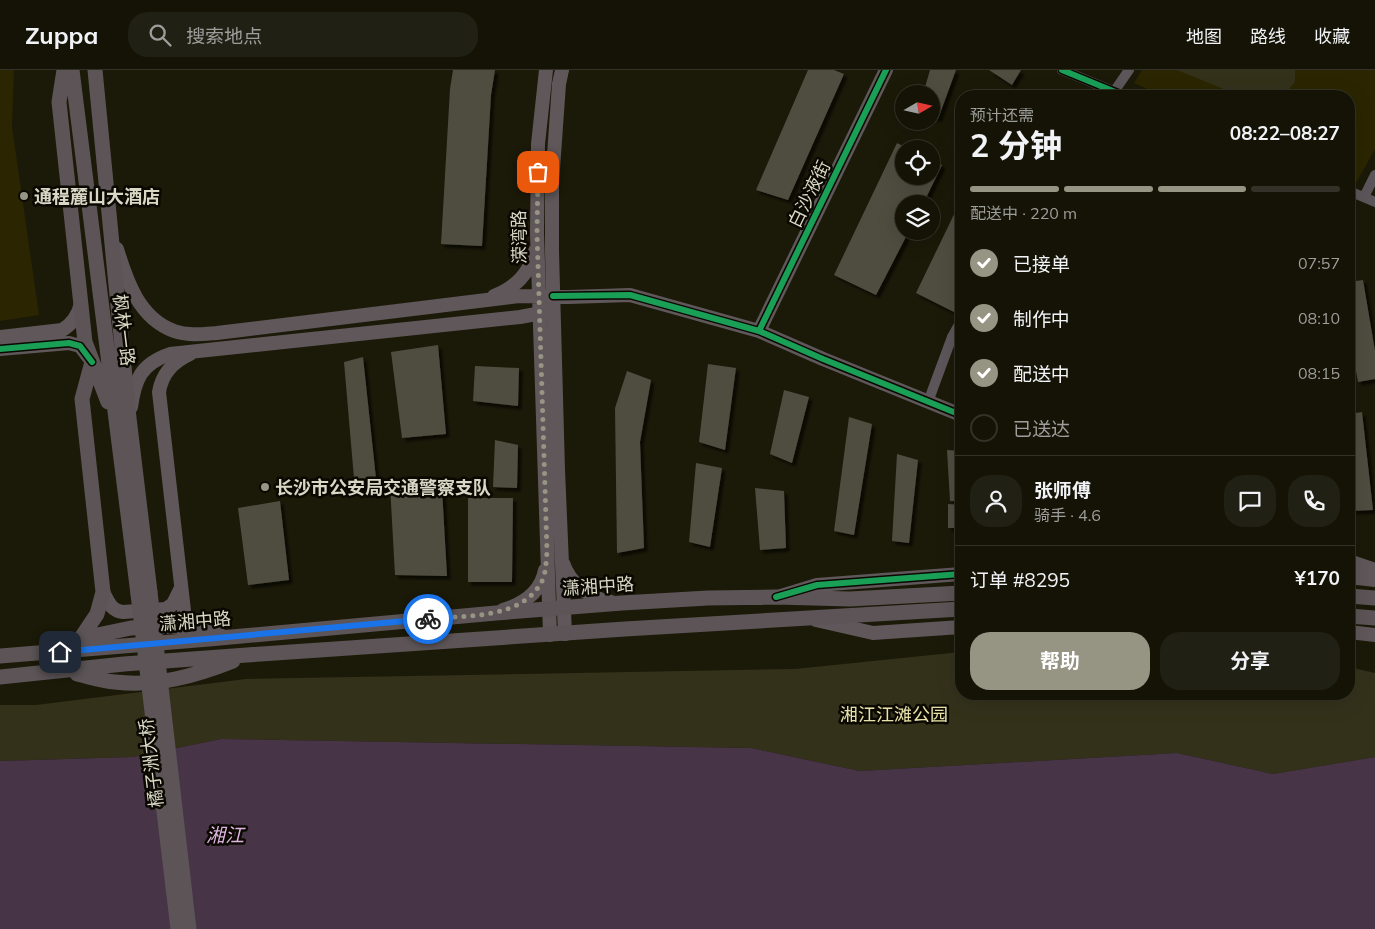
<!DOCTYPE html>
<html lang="zh">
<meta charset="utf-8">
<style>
body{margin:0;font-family:Mulish,"Noto Sans SC",sans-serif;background:#212014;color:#f1f3f6;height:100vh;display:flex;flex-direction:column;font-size:19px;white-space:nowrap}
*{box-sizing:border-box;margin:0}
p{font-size:16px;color:#9d9e9b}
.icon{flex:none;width:28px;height:28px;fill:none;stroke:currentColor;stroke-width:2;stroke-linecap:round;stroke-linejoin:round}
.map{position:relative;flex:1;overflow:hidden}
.sheet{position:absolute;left:955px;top:20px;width:400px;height:610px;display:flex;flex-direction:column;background:#141306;border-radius:20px;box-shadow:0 5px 20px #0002,0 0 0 1px #333228}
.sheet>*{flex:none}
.needle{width:32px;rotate:81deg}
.controls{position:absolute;left:895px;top:15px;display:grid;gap:10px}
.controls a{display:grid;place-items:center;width:45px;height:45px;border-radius:50%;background:#141306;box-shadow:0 5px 20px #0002,0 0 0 1px #333228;font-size:25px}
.pin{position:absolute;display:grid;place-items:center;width:42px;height:42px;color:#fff;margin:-21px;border-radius:10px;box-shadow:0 2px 8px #0006}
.courier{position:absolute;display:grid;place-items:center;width:50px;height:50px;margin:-25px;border:4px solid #1a73e8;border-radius:50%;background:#fff;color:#222;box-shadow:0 1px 6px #0007}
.headline em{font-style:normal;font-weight:700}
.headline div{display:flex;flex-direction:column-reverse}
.headline{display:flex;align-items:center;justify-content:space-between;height:85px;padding:0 15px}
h1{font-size:32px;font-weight:700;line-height:38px}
.bar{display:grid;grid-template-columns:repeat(4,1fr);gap:8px 5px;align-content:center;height:60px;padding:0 15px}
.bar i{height:6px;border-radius:4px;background:#333228}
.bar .current{background:#969483}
.bar p{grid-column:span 4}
.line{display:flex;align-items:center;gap:12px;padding:0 15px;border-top:1px solid #333228}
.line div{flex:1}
.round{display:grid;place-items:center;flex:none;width:52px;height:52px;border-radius:20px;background:#212014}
ol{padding:0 15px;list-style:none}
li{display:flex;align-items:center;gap:15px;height:55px}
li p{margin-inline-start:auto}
li .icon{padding:5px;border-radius:50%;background:#969483;color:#fff;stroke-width:4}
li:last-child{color:#9d9e9b}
li i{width:28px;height:28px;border:2px solid #333228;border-radius:50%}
.cta{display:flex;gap:10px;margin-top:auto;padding:10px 15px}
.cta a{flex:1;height:58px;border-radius:20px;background:#969483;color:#fff;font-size:20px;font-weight:700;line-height:58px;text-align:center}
.cta a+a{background:#212014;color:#f1f3f6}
header{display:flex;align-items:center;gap:30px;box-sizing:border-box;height:70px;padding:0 25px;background:#141306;border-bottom:1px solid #333228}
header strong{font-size:24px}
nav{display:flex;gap:28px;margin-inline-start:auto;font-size:18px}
.search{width:350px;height:45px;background:#212014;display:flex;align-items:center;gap:12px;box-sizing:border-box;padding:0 18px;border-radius:20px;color:#9d9e9b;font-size:19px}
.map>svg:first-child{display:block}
.built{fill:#2b2601}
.green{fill:#34311b}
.water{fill:#473447}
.building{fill:#4f4d3f;filter:url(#shadow)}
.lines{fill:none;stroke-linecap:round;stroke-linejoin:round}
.street{stroke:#5c555a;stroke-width:10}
.secondary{stroke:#5f575a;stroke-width:14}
.primary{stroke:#5c5456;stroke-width:15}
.primary-bridge{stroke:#5c5456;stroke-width:15}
.cycleway-casing{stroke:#0a0801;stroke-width:9}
.cycleway{stroke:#1a9f57;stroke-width:6}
.done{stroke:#969483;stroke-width:5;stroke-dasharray:0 9}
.route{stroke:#1a73e8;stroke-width:6}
.poi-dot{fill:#969483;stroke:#0a0801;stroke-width:2}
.labels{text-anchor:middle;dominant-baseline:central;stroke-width:5;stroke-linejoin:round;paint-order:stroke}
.street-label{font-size:18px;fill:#d9d7c5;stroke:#0a0801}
.poi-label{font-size:18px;font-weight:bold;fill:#d9d7c5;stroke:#0a0801;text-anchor:start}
.park-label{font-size:18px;fill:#e8e2a8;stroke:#0a0801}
.water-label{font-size:19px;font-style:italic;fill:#deb5e1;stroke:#0a0801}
</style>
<header>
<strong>Zuppa</strong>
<div class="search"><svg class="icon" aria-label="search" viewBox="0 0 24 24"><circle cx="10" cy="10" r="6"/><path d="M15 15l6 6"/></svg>搜索地点</div>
<nav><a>地图</a><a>路线</a><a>收藏</a></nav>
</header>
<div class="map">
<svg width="1375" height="859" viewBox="0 0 1375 859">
<defs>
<filter id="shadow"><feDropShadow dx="3.5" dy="3.5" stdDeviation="1" flood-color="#0009"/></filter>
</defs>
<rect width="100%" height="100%" fill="#1b1908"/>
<path class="built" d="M0,0h14l-2,57 27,188 -39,6z
M1142,0h233v79l-20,36 -6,-3v-86h-187l-28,-13z"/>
<path class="green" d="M1177,0h118v12l-12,14h-42z
M961,582v42h388v-27l26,6v84l-102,17 -96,-21 -317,18 -109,-23 -530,-9 -88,18 -133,4v-56h36l210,-26 549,-10z"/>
<path class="water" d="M221,669l530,9 109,23 317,-18 96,21 102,-17v172h-1375v-168l133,-4z"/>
<path class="building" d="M453,0h42l-4,25 -9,151 -41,-2 9,-155z
M808,0h26l10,4 -56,126 -32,-10z
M930,0h26l-18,49 -7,-3v-22h-8z
M989,0h32l-9,15z
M897,73l12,6h-5v27h27v-16l11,5 -19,39h-19v27h5l-33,64 -42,-20z
M961,130v109l-3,5 -42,-21z
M1363,210l12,71v28l-17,3 -9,-50v-50z
M438,275l8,89 -44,4 -11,-86z
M363,287l14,131 -22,2 -11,-128z
M708,294l28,4 -11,82 -26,-8z
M475,296l44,2 -1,38 -45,-5z
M627,301l24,9 -11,62 4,106 -27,5 -2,-145z
M784,320l25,7 -17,66 -22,-9z
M1362,342l11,98 -24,1v-97z
M849,347l23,7 -18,111 -20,-4z
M495,370l23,5 -1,43 -24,-1z
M947,380l14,1v50h-11z
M897,384l21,6 -9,83 -17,-2z
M696,393l26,5 -12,79 -21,-5z
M390,415l52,4 5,87 -52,-1z
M755,418l29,3 2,57 -26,2z
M468,428h45l-1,84h-44z
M280,431l9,79 -41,5 -10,-77z
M948,434l13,1v23h-13z"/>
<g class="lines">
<path class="street" d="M1062,0l63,26
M1111,26l18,-26
M1349,121l26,11
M1364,127l11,-22
M928,332l24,-65 9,-16"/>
<path class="secondary" d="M546,0l-8,74 -1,89 13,402
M562,0l-3,14 -7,99v68l6,219 7,164
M117,179c10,33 22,69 57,82 14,5 29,3 43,2l302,-37 50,1 61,-2 129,36 64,28 138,56
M494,226c22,-9 35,-22 41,-45
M759,261l127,-261
M0,267l62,-7c11,-6 16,-15 19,-26
M0,279l69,-6 11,3 10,13
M131,337c4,-28 10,-43 39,-53l350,-37 27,-5
M1349,491l26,9
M563,493c7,21 26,35 48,39
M1349,507l26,3
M103,522c5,9 8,19 20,20l43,-3 7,-5 8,-16
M781,526l36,-11 144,-11
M503,540c20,-6 38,-18 42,-40
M816,550l57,13 88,-6
M186,558l-27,-236c3,-19 14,-30 31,-38
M1349,562l26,3"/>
<path class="primary" d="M64,0l-5,32 26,240 23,60
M72,0l66,524
M95,0l34,348 21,174
M1349,526l26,2
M1349,546l26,2
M81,568l16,-24 6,-22 -21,-193 10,-37
M78,569l53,-11 45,-2 42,7
M0,586l209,-17 287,-26 126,-10 86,-5 68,-1 74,2 111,-6
M77,604c13,3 25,7 38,8 41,5 80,-6 118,-21
M0,607l124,-13 123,-9 378,-26 336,-20"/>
<path class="primary-bridge" d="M150,522l39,337
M138,524l40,335"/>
<g class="cycleway-casing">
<path id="cycleway" d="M1062,0l63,26
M553,226l77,-1 129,36 64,28 138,56
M759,261l127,-261
M0,279l69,-6 11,3 12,16
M776,527l41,-12 144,-11"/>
</g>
<use href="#cycleway" class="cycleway"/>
</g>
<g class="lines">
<path class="done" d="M428,549c38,-4 96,1 115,-40 3,-8 3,-18 4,-27l-10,-319 1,-61"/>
<path class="route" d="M60,582l368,-33"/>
</g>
<g class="poi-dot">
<circle cx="24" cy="126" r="5"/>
<circle cx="265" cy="417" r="5"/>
</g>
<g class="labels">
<g class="street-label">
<text transform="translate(809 124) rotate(-64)">白沙液街</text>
<text transform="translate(519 167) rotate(-91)">溁湾路</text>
<text transform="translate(124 260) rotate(83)">枫林一路</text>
<text transform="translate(598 516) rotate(-4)">潇湘中路</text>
<text transform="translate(195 551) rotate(-5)">潇湘中路</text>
<text transform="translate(151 693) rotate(-97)">橘子洲大桥</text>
</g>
<g class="poi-label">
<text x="34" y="126">通程麓山大酒店</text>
<text x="275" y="417">长沙市公安局交通警察支队</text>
</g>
<g class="park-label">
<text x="894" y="644">湘江江滩公园</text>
</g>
<g class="water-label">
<text x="225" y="765">湘江</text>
</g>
</g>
</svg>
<div class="controls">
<a><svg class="needle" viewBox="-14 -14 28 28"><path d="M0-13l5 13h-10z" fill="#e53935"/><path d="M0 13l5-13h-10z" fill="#9d9e9b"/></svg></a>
<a><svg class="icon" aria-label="locate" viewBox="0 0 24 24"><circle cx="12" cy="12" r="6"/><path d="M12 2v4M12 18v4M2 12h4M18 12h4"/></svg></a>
<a><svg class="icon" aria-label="layers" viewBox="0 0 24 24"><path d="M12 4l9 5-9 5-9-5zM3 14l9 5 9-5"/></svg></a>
</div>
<div class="pin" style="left:538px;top:102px;background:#ea580c"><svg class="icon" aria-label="bag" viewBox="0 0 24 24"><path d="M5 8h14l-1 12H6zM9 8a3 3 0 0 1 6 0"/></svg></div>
<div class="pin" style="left:60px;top:582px;background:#1f2937"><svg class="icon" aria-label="home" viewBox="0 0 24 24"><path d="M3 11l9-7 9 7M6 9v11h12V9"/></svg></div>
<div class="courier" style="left:428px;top:549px"><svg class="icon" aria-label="bike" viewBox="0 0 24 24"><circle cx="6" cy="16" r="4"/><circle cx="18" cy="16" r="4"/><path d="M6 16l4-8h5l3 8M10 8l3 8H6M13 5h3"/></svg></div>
<section class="sheet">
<div class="headline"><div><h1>2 分钟</h1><p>预计还需</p></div><em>08:22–08:27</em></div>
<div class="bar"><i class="current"></i><i class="current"></i><i class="current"></i><i></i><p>配送中 · 220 m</p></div>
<ol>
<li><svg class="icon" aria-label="check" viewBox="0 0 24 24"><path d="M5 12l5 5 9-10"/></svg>已接单<p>07:57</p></li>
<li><svg class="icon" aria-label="check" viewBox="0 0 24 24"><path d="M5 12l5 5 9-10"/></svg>制作中<p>08:10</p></li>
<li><svg class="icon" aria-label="check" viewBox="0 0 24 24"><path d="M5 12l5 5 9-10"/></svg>配送中<p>08:15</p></li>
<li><i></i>已送达</li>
</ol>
<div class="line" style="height:90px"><a class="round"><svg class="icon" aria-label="person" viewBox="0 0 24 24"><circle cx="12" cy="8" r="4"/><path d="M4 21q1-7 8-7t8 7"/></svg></a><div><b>张师傅</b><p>骑手 · 4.6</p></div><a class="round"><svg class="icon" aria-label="chat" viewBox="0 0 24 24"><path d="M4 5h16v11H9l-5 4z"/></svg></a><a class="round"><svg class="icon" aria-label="phone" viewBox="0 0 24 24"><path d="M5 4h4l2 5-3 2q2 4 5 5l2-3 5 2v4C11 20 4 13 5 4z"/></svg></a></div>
<div class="line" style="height:65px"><div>订单 #8295</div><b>¥170</b></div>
<div class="cta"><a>帮助</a><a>分享</a></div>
</section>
</div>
